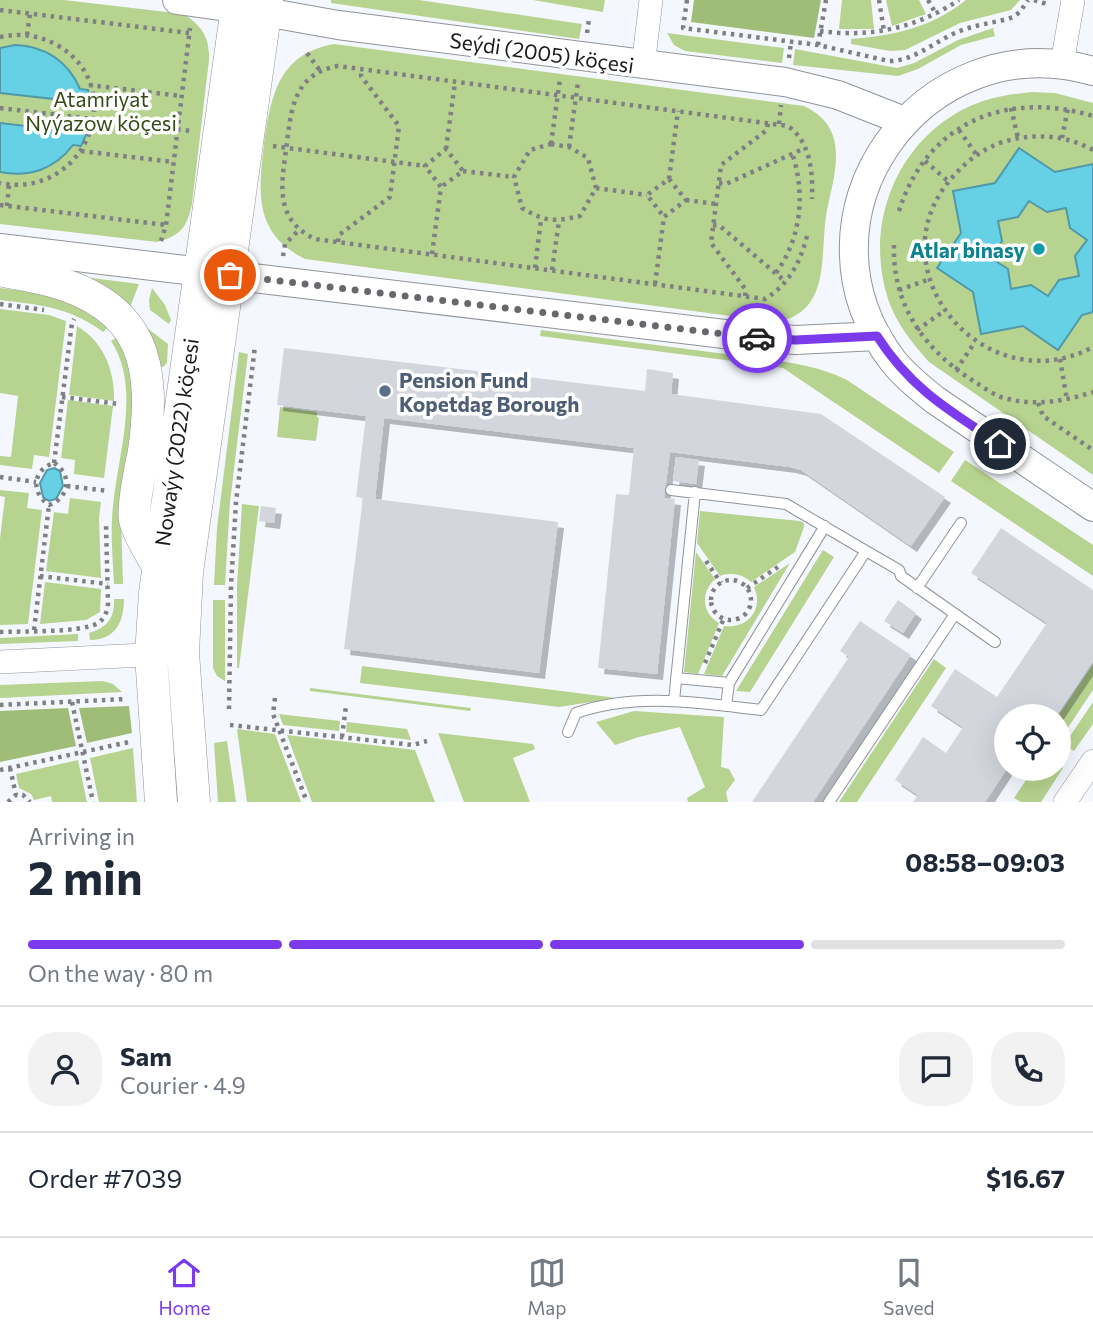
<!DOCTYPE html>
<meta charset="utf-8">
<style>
body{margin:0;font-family:Commissioner,sans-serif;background:#f2f2f3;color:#1f2937;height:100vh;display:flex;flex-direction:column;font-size:26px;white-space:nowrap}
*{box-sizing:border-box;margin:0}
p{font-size:23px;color:#747a83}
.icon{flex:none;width:38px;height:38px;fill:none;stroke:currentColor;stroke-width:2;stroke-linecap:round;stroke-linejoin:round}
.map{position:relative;height:802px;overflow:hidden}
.details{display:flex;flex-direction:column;background:#fff;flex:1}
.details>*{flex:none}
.fabs{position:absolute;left:994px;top:704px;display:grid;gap:14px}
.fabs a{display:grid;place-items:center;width:77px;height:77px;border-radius:50%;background:#fff;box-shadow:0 7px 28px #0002;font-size:35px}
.pin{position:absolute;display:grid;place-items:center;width:60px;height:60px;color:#fff;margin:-30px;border:4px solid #fff;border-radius:50%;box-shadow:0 2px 7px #0007}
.courier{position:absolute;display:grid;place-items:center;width:70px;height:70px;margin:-35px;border:5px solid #7c3aed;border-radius:50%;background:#fff;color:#222;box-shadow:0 2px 9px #0007}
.summary em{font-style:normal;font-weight:700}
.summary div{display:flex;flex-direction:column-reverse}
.summary{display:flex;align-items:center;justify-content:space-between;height:119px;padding:0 28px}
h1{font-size:46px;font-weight:700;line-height:52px}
.bar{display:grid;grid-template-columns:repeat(4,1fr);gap:10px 7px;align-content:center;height:84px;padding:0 28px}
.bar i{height:9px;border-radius:5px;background:#e0e1e3}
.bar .current{background:#7c3aed}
.bar p{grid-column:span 4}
.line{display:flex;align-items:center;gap:18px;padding:0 28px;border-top:2px solid #e0e1e3}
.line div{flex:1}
.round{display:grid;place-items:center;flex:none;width:74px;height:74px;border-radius:28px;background:#f2f2f3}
.tabs{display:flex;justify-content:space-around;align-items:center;height:98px;border-top:2px solid #e0e1e3;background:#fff;font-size:19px;color:#747a83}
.tabs a{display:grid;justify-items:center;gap:4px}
.tabs .current{color:#7c3aed}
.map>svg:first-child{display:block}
.green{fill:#b7d390}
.forest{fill:#9fbd76}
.water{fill:#66d0e4;stroke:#4f99a8;stroke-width:2;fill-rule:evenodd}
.building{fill:#d3d7dd;filter:url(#shadow)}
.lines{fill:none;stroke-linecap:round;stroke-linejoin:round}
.service-casing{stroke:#909499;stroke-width:12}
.minor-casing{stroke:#909499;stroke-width:24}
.tertiary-casing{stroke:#909499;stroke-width:30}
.secondary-casing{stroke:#909499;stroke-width:33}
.path{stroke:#7e8084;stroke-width:4.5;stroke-dasharray:3.5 5;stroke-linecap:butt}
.service{stroke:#fff;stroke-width:10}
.minor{stroke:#fff;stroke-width:23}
.tertiary{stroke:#fff;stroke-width:28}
.secondary{stroke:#fff;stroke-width:32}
.done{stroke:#66686b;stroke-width:7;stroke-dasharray:0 12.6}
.route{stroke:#7c3aed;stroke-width:9}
.culture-dot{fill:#0f9aa8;stroke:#fff;stroke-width:2.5}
.service-dot{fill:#5c6f8a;stroke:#fff;stroke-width:2.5}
.labels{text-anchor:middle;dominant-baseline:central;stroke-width:7;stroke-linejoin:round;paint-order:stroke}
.street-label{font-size:21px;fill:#191a1c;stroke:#fff}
.park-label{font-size:21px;fill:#364916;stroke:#fff}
.culture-label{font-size:21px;font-weight:bold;fill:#0d838f;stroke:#fff;text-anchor:end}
.service-label{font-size:21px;font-weight:bold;fill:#4e5e75;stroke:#fff;text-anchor:start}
</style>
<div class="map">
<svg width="1093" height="802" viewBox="0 0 1093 802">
<defs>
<filter id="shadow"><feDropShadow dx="6" dy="6" stdDeviation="0" flood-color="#0004"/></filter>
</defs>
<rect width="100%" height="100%" fill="#f4f8fe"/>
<path class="green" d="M0,0h64l120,14c18,12 26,24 25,46l-17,144c-5,24 -12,32 -35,38l-157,-18z
M331,0h88l163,24 -3,15 -248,-36z
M533,0h72l-2,12z
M842,0h29l3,29h-35z
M886,0h33l7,14 -34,12z
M966,0h54l-9,10 -51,13 -55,27 -15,1 -39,-7v-5c42,-3 82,-12 115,-39z
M993,28l2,8 -34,9 -43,24 -20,7 -105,-11 2,-16 102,19 17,-5 44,-23z
M667,33l117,15 -2,15 -97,-12 -11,-6z
M334,44l470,62c49,23 29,70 22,110 -6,40 5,97 -50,106l-471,-63c-51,-25 -47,-66 -41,-115 7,-48 14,-90 70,-100z
M1031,92l24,1 38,10v372l-164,-113c-17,-19 -33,-39 -41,-63 -26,-80 14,-170 95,-198 15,-5 31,-7 48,-9z
M76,276l63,8 -10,26z
M0,288l38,5 28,7 43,26 -6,6c-33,-25 -63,-27 -103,-32z
M152,288l13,17 6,15 -2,4 -19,-14 -1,-10z
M0,309l49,6 17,6 -17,136 -15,-2 -2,14 -32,-4v-9l11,1 7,-61 -18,-3z
M142,324l26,20 -1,19 -4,4h-3z
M77,326c27,16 38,45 37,75l-45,-6z
M541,330l200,26 -1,6 -200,-26z
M119,336l18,55 -16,129 2,64h-9c-1,-21 -3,-43 -2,-64 2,-57 32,-128 -1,-179z
M239,352l9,2 -18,148 -5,83h-11l3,-57z
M754,358c33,4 63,7 93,22l107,72 -15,21 -156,-105 -30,-4z
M68,400l45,6 -9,72 -30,-4 1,-14 -14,-2z
M280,407l37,5v5l2,1 -3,23 -39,-4z
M965,460l128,85v31l-142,-95z
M0,490l29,3 -2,15 15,2 -14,114 -28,1v-86l5,-42 -5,-1z
M70,498l31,4 -2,16 2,60 -55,-7 8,-59 14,2z
M242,504l17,2 -20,162h-2v-82z
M700,511l100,10 4,2v4l-9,25 -44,30c-9,-8 -20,-10 -31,-6l-23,-33z
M823,550l11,7 -84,135 -14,-1z
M696,552l19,27c-15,14 -13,34 4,44l-21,51 -14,-2z
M790,563l-68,113 -18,-2 20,-48c24,3 40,-17 30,-39z
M45,582l56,7 -1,23 -14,8 -46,4z
M114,599h10c0,22 -8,41 -34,41l-1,-7c18,-5 26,-15 25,-34z
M213,600h12v81l-8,-5 -4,-8z
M78,634v7l-78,3v-6z
M934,659l12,9 -89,134h-18z
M1093,664v26l-34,51 -1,-25z
M362,666l255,32 -58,9 -199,-24z
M103,681l10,3 9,8 -122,6v-13z
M310,688l161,20 -1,3 -160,-20z
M1093,702v22l-19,27 -10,-6z
M634,711l90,6 -3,50 8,2 6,11 -9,12 2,10h-40l-1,-4 18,-11 -25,-60 -41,10 -24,8 -19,-23z
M279,714l61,7 -1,10 -56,-6z
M347,722l60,7 4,11 -65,-8z
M237,729l38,5 26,68h-54z
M438,733l95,11 2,5 -22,9 17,44h-66z
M287,735l128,15 20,52h-123z
M227,741l9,61h-18l-4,-59z
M133,748l4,54h-38l-9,-44z
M78,760l9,42h-35l-1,-6 -17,4 -3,-6 -12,-6 -3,-14z
M1059,765l4,3 -22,34h-20l-7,-4 20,-30h25z"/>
<path class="forest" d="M694,0h127l-7,38 -123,-16z
M129,706l3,27 -45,10 -8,-35z
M68,708l8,38 -76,16v-51z"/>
<path class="water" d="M15,45c30,1 53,16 65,44l8,1 2,13 -90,-10v-45z
M0,123l87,10 -6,13 -8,-1c-18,24 -44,33 -73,27z
M1019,148l36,24 38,-8v148l-11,3 -24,35 -35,-24 -42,8 -8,-42 -36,-24 24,-35 -8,-42 42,-8zM1029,201l18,11 19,-4 4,20 17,12 -12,16 4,20 -20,4 -11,16 -17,-11 -20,4 -3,-20 -17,-11 11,-17 -4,-20 20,-4z
M54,468l6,3 3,15 -7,13 -7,2 -6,-4 -3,-14 7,-13z"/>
<path class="building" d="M284,348l361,43 2,-22 26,4 -2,21 150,20 124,83 -34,49 -110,-76 -11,-3 -120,-15 -6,46 11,1 -18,175 -59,-6 18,-174 13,1 5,-47 -250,-30 -9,81 183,23 -19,151 -195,-24 19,-151 -7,-1 10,-81 -89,-11z
M676,457l23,3 -3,24 -23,-3z
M261,506l15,2 -2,15 -15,-2z
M1001,528l92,62v71l-37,55h-50v54l-21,32h-72l5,-7 -23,-15 28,-43 23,16 17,-26 -32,-21 24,-37 42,28 50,-74 -76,-50z
M898,600l18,13 -13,20 -19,-12z
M860,621l51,34 -98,147h-61l97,-145 -9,-6z"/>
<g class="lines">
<g class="service-casing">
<path id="service" d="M671,490l115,14 80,47
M917,588l44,-65
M676,678l53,5
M674,701l21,-209
M726,706l3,-23 96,-157
M568,732l8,-19c60,-21 124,-10 185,-3l105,-159 33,19 2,6 94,66
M829,802l126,-188"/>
</g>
<g class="minor-casing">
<path id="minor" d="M1062,64l11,-64
M643,66l8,-66
M0,662l165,-8
M1065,802l28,-41"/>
</g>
<g class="tertiary-casing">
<path id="tertiary" d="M177,0l88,12 73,13 447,57 53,13 66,26
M1093,71c-171,-49 -310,146 -200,290 12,15 27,27 42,39l158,107
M0,248l750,89 46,3 81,-4"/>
</g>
<g class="secondary-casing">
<path id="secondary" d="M0,270c17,4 35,6 52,11 93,26 104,85 92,170 -3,14 -12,58 -9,69 4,16 16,33 24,48
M161,802l-10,-147 4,-62 83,-593
M194,802l-11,-149 4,-81 80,-572"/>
</g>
<path class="path" d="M687,0l-4,28 135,17 71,16c26,0 47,-21 71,-30 17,-7 36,-8 53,-14l7,-5 8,-12
M879,0l5,31
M928,0l8,14
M1034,0l13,4
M0,10l189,23
M820,31c51,7 96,-3 139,-31
M587,33l2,-14
M27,35l3,-21
M0,37c20,-4 39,-2 57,8 75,43 27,155 -57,138
M818,45l8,-45
M307,53l14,19
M789,58l2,-16
M89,85l93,11
M0,108l192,23
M1011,108l7,30
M779,124l2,-19
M959,130l17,24
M1062,138l6,-30
M551,144l18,3 19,11 8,30 -16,28c-26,6 -34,6 -58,-8l-8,-31 16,-27z
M551,144l9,-65
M273,146l152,20
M569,147l9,-65
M446,149l9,-67
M1093,150c-27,-15 -58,-17 -87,-9 -23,7 -41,21 -56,39 -77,92 36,224 143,167
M81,151l93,11
M925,161l24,21
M463,171l51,6
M669,179l9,-68
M719,183l7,1 79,-36
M596,188l51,7
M686,200l30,4
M0,205l166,20
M7,206l2,-21
M899,211c28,-89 108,-121 194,-95
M713,225l7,1 66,56
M807,236c-7,27 -18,48 -42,63l-450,-60c-40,-19 -34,-53 -29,-89 5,-38 6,-76 52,-84l450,60c23,16 25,48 24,73
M161,241l5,-16 24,-197
M338,242l1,-7 51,-38 9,-71 -38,-50 1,-7
M894,245c-2,60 31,106 81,137 10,6 21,15 33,17 29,7 57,2 85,-7
M432,254l9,-67 -16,-21 21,-17 17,22 -22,16
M283,256l2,-12 15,-15
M535,268l6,-49
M552,270l7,-49
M776,273c25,-35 30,-79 16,-120
M655,284l9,-67 22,-17 -17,-21 -22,16 17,22
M899,290l31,-11
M745,296l1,-6 -35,-47 10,-78 46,-35 1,-7
M0,304l44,6
M917,330l27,-19
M1060,359l7,41
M956,370l19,-28
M62,397l57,7
M1038,403l5,13 50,34
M54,463l18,-140 2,-4
M54,463c19,12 15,35 -5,42 -18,-12 -17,-35 5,-42z
M0,477l36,5
M67,486l42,5
M706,561l15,22
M40,576l68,8
M711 600a20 20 0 1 1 40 0a20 20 0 1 1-40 0Z
M747,588l31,-21
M34,630l15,-125
M0,632c22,-1 81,1 98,-9 7,-5 9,-11 10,-19l-2,-79
M705,663l19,-45
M275,698l-2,16 34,88
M72,702l21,100
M0,705l126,-6
M229,709l2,-123 5,-84 19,-156
M230,725l183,20 14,-4
M342,737l4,-31
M10,768l6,27
M0,770l129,-28
M8,802l8,-7h7l7,7"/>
<use href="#service" class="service"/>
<use href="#minor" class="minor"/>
<use href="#tertiary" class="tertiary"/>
<use href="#secondary" class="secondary"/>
</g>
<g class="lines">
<path class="done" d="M230,275l527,63"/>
<path class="route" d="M757,338l39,2 81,-4c34,53 73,75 123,108"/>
</g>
<circle class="culture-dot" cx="1039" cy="249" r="7"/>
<circle class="service-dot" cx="385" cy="391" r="7"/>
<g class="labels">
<g class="street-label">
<text transform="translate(542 52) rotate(8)">Seýdi (2005) köçesi</text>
<text transform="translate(176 442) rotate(-82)">Nowaýy (2022) köçesi</text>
</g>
<g class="park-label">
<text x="101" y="98">Atamriyat<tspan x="101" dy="24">Nyýazow köçesi</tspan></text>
</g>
<g class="culture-label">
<text x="1025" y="249">Atlar binasy</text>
</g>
<g class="service-label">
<text x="399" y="379">Pension Fund<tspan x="399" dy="24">Kopetdag Borough</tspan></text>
</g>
</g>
</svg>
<div class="fabs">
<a><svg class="icon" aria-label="locate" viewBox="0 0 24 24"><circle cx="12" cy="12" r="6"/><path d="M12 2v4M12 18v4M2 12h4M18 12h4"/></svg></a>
</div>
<div class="pin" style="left:230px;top:275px;background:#ea580c"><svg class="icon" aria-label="bag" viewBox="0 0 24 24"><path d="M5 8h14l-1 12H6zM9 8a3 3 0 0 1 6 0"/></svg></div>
<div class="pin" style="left:1000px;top:444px;background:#1f2937"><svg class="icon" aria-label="home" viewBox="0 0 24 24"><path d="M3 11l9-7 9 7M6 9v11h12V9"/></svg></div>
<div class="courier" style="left:757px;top:338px"><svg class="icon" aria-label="car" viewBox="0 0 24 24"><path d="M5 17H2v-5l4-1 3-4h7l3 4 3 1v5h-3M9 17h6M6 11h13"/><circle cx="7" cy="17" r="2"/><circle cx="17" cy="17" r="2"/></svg></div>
</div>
<section class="details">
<div class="summary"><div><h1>2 min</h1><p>Arriving in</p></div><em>08:58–09:03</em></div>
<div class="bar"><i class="current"></i><i class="current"></i><i class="current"></i><i></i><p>On the way · 80 m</p></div>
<div class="line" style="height:126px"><a class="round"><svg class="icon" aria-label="person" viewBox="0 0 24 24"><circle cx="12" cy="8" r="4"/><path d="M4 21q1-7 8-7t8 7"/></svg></a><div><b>Sam</b><p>Courier · 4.9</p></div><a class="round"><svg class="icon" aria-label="chat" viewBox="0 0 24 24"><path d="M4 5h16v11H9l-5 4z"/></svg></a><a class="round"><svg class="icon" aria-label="phone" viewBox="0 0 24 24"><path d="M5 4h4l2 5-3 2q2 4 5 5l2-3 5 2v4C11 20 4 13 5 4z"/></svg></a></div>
<div class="line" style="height:91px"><div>Order #7039</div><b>$16.67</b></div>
</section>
<nav class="tabs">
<a class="current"><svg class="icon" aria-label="home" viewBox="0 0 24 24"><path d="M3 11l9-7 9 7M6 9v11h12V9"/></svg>Home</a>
<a><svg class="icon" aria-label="map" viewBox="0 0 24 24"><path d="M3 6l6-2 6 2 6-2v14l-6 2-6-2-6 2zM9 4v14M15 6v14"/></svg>Map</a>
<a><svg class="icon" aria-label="saved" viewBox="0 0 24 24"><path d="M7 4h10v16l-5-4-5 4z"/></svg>Saved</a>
</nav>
